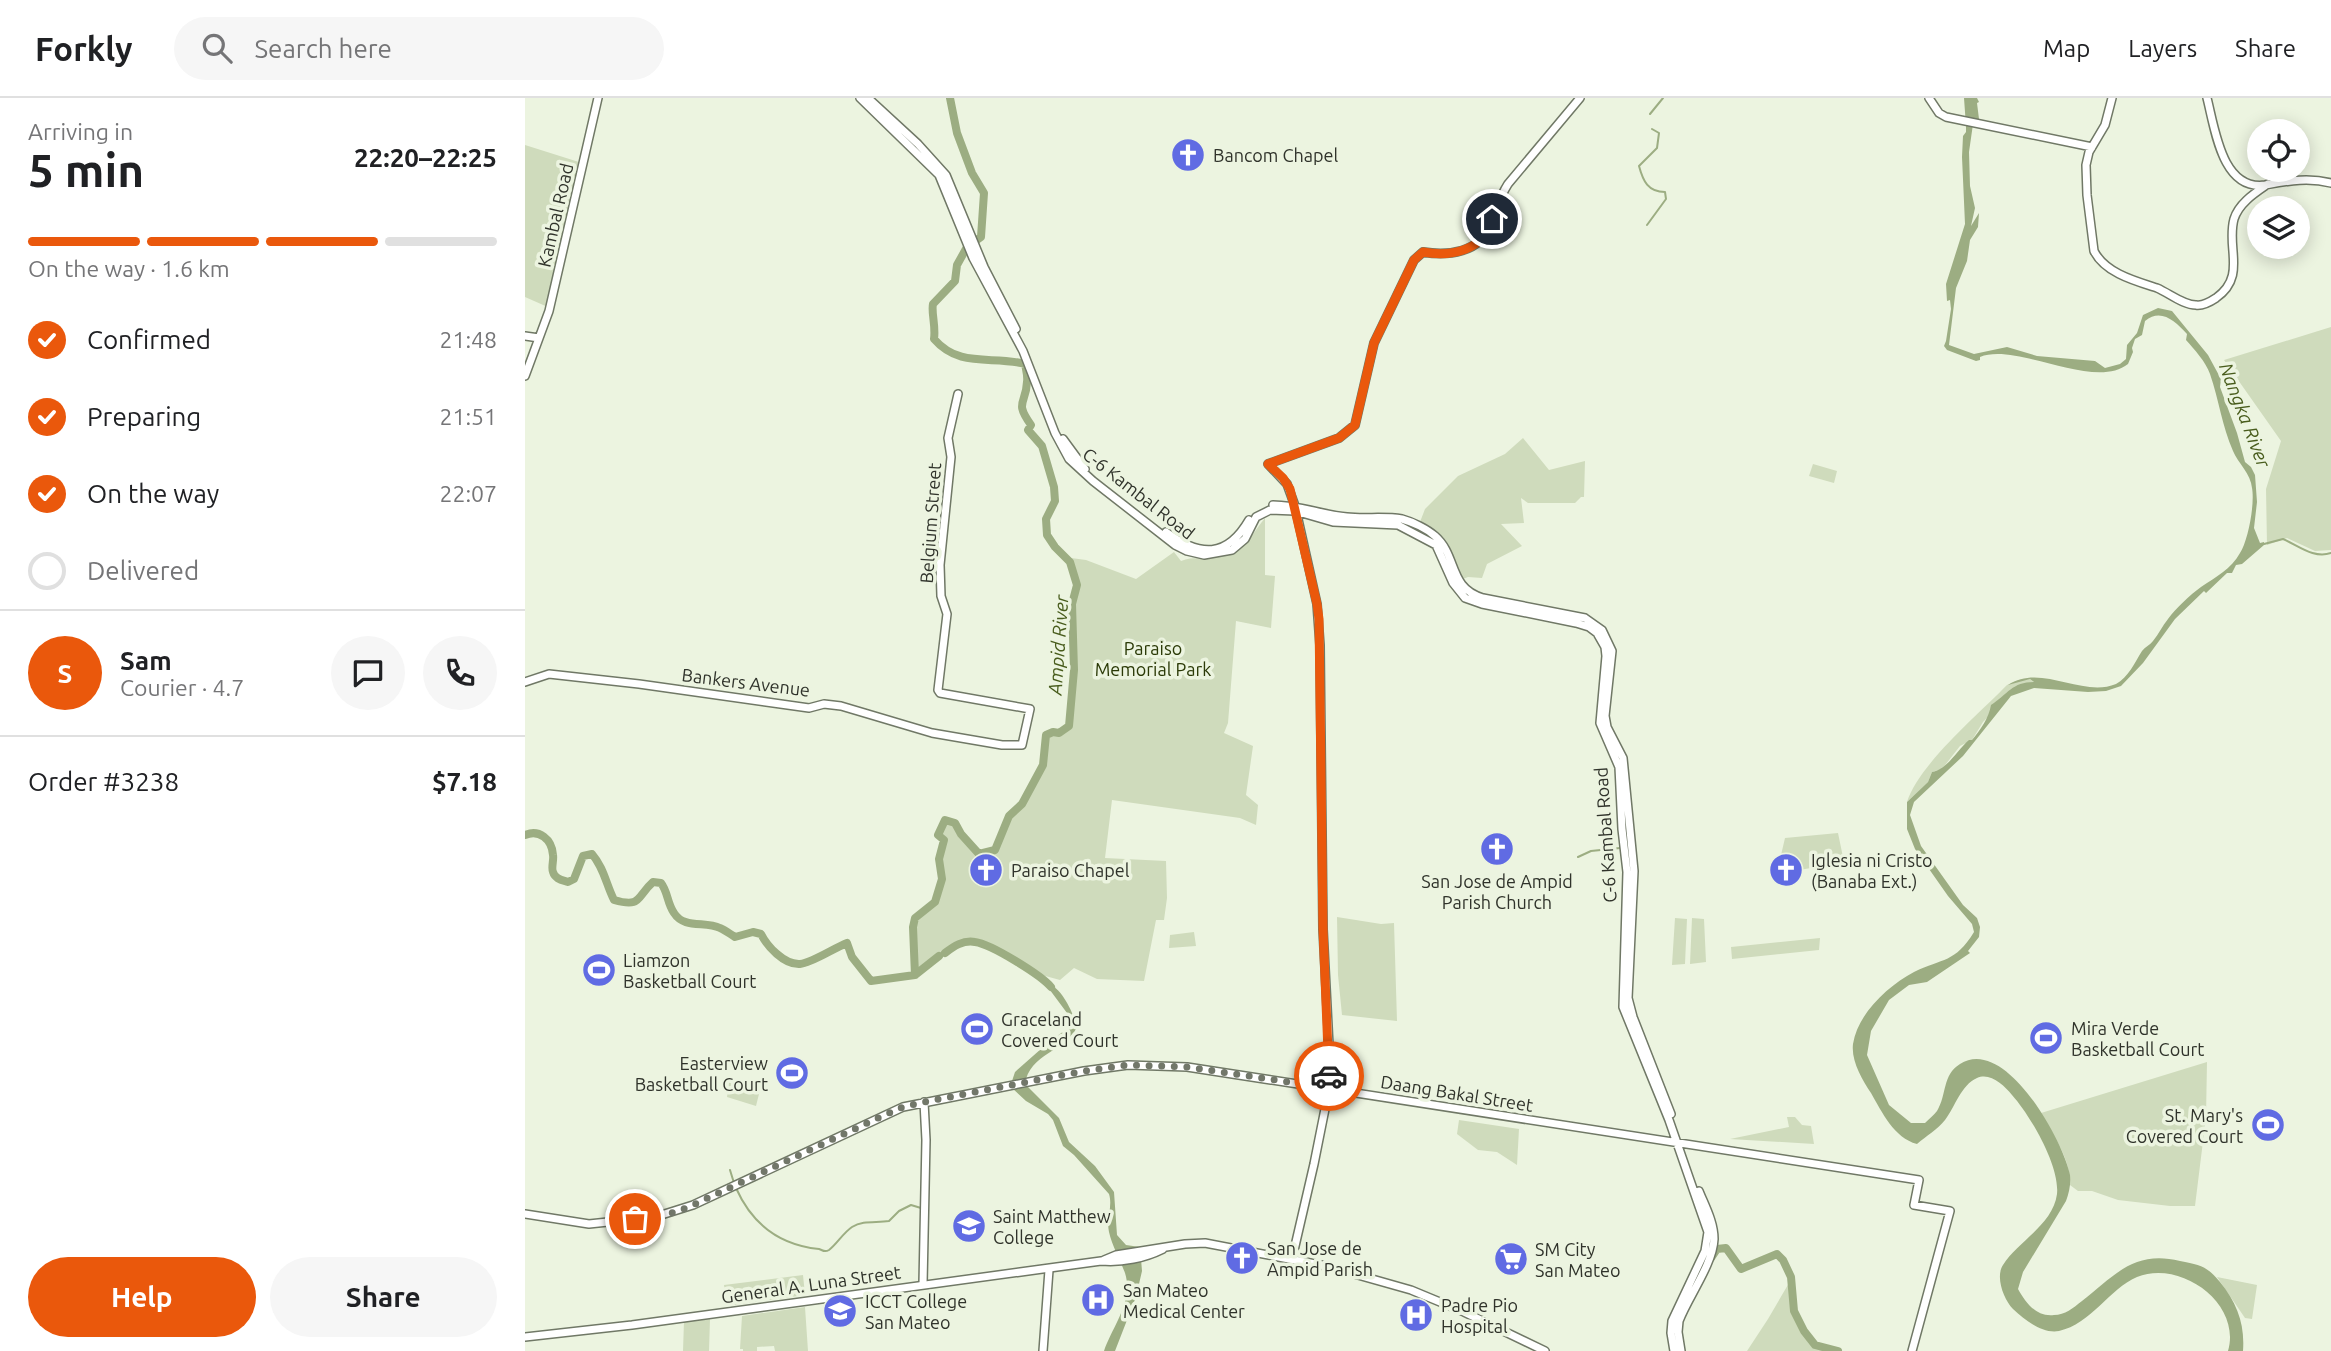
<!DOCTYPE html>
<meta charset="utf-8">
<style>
body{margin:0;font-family:Ubuntu,sans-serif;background:#f6f6f6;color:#202124;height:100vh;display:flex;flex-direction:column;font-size:26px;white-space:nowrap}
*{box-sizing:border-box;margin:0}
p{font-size:23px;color:#757577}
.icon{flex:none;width:38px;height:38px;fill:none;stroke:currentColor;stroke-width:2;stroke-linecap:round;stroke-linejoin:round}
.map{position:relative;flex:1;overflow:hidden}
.details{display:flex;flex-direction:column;background:#fff;width:525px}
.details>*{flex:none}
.fabs{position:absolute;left:1722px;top:21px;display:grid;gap:14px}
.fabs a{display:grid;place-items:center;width:63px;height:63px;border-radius:50%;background:#fff;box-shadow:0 4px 18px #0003;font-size:35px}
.pin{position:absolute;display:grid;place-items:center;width:60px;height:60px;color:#fff;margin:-30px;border:4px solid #fff;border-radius:50%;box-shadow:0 2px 7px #0007}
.courier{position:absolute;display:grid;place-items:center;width:70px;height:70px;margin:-35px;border:5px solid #ea580c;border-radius:50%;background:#fff;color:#222;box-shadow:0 2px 9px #0007}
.summary em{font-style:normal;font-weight:700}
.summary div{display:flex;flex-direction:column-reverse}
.summary{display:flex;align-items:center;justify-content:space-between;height:119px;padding:0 28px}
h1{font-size:46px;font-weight:700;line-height:52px}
.bar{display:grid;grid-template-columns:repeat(4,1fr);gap:10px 7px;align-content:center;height:84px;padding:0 28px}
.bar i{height:9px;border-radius:5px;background:#e0e0e0}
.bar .current{background:#ea580c}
.bar p{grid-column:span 4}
.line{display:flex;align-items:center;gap:18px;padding:0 28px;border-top:2px solid #e0e0e0}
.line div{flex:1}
.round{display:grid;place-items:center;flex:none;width:74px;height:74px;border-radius:37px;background:#f6f6f6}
ol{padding:0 28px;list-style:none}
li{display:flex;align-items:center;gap:21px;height:77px}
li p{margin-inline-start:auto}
li .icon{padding:7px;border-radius:50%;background:#ea580c;color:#fff;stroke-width:4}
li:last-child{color:#757577}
li i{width:38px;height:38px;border:4px solid #e0e0e0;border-radius:50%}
.cta{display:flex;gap:14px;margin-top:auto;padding:14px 28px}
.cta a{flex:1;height:80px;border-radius:42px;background:#ea580c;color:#fff;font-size:28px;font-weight:700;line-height:80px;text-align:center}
.cta a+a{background:#f6f6f6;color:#202124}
header{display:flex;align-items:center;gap:42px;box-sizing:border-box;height:98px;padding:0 35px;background:#fff;border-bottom:2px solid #e0e0e0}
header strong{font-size:33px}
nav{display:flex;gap:38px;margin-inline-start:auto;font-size:24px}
.search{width:490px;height:63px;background:#f6f6f6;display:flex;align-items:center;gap:18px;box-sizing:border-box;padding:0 24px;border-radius:38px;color:#757577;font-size:26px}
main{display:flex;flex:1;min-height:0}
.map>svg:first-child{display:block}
.green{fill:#cfdbbc}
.water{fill:#9cad82}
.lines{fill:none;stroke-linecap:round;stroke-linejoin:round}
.stream{stroke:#9cad82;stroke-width:2}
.river{stroke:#9cad82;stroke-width:8}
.secondary-casing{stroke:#707866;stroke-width:10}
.primary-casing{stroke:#707866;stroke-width:10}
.secondary{stroke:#fff;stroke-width:7}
.primary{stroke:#fff;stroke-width:7}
.done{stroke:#72776a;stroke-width:7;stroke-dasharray:0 12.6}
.route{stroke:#ea580c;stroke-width:9}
.labels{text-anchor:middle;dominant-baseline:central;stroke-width:7;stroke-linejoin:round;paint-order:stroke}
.poi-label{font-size:18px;fill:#30332b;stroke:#ecf4e0;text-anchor:start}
.street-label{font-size:18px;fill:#30332b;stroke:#ecf4e0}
.park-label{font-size:18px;fill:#2b3a07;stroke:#ecf4e0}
.water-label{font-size:19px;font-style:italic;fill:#485c1c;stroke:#ecf4e0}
</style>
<header>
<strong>Forkly</strong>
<div class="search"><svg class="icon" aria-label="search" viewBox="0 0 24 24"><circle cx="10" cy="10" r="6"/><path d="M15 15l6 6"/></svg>Search here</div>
<nav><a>Map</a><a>Layers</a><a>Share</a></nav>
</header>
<main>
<section class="details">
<div class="summary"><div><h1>5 min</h1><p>Arriving in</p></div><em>22:20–22:25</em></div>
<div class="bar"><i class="current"></i><i class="current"></i><i class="current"></i><i></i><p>On the way · 1.6 km</p></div>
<ol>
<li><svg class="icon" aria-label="check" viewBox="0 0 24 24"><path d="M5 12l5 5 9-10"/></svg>Confirmed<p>21:48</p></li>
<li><svg class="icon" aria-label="check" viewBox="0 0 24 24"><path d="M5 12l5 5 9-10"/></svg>Preparing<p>21:51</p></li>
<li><svg class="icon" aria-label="check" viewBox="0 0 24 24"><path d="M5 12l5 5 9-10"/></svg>On the way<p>22:07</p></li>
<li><i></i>Delivered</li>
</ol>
<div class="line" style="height:126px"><b class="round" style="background:#ea580c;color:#fff">S</b><div><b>Sam</b><p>Courier · 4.7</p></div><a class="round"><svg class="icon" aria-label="chat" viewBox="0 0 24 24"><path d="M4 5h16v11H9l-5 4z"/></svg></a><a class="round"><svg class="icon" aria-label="phone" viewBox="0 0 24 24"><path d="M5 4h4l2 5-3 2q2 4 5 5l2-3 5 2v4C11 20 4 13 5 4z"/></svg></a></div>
<div class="line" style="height:91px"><div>Order #3238</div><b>$7.18</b></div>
<div class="cta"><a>Help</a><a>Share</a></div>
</section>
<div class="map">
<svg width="1806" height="1253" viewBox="0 0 1806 1253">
<rect width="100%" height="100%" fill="#ecf4e0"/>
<path class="green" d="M0,47l57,18 -32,145 -25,-11z
M1806,229v223l-16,1 -28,-13 -20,7 -1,-56 15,-48 -57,-81z
M998,340l26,32 36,-9 -1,36h-3l-6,6h-47l-7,-5 3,25 -23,1 21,22 -35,18 -5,14 -14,-1 -5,2 -23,-41 -20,-16 5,-13 33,-33 47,-22z
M1288,366l24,7 -3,12 -25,-7z
M740,420v57l10,1 -4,52 -35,-7 -8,102 -4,10 29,13 -7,49 12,10 -2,20 -16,-7 -128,-18 -7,58 61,3 1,37 -3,22h-8l-12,61 -47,-2 -23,-11 -14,12 -22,-6 -62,-32 -20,2 -41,31 -2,-48 2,-9 20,-16 7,-23 -3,-20 5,-19 -6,-5 7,-15 10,3 6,11 18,20 16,-4 14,-34 13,-12 21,-39 3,-30 7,-3 6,1 10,-7 5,-56 -2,-66 5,-19 -2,-15 -5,-6 1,-6 15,2 50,19 38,-27 7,9c9,-4 18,-2 27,-3 36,-3 37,-15 57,-40z
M1505,581l5,4c-14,-1 -45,17 -44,31l-8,8 -11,18 -12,6 -18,23 -10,3 -4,10 -21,20c12,-38 72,-88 100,-117l12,-5z
M1313,735l6,29 -50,9 -1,-6 -15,3 7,-30z
M812,819l44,7 13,-1 3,98 -55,-6 -4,-40z
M1150,820l12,1 -2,45 -13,1z
M1167,820l12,1 2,43 -16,2z
M669,834l2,14 -27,2 1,-13z
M1295,840l-1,12 -87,9 -1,-12z
M1682,964l-1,55 -11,89h-25l-52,-6 -26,-9h-14l-8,-6c1,-26 -17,-50 -29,-72z
M204,984l31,8 -4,16 -29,-9z
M1262,1019h8l7,8 9,1 3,18 -84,-5 59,-12z
M934,1022l60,9 -2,36 -20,-13 -19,-2 -21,-16z
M278,1177l2,20 -78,11 -3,-21z
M1692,1179l40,8 -5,34 -7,-1z
M1264,1185c1,21 6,46 23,62 3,3 11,4 15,6h-80l21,-32z
M280,1209l3,44h-33l-1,-5 -17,1v4h-14v-2h-3l2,-33z
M185,1221l-1,32h-26l1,-30z"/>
<path class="water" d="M1439,0h13l2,4 -2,1 2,16 -4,1 -2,4 -4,28 1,34 5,22 -4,18 8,-13 -1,14 -8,13 -3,21 -11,27 -7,57 25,9 33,-7 30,9 58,5 10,7 15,-4 6,-5 1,-14 10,-12 6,-18 15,-7 14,3 36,44 13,24 -1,8 17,46 8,29 6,5 4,8 2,27 -3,26 6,15 4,-1v3l-22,19 -6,1 -4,8h-5l-21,20 -2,-2 -29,28 -32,44 -22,23 -15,5 -18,1 -54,-4 -23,8 -48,60 -49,46 -4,13 11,31 42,59 14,13 3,9 -1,10 -11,14 2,2 -43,29 -18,3 -20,15 -18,31 -4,24 22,50 22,18h14c4,-4 9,-8 12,-12 10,-16 5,-36 23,-47 45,-29 103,76 110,111 1,9 -1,18 -4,26l-43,71 -5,17c8,14 18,28 36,26 11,0 19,-7 28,-14 33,-26 52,-51 98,-40 20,4 27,5 40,21 17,21 25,42 23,69h-15c14,-48 -48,-92 -91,-74 -28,12 -46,47 -78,54 -17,3 -34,-11 -46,-22 -9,-9 -18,-32 -10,-44 14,-23 50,-40 54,-71 3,-28 -27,-79 -45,-99 -8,-10 -22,-23 -35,-17 -16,7 -22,29 -32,42 -7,9 -19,16 -28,24 -23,-6 -35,-32 -46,-51 -9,-14 -20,-32 -18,-49 5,-31 35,-58 61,-72 29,-14 41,-9 60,-40l-2,-8 -24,-28 -33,-47 -8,-20v-27l21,-20 4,-10c15,-2 25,-22 37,-32h3c8,-10 17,-22 19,-35 17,-11 21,-23 43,-23l-4,-3 -22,6c33,-22 74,13 108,-1 12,-6 19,-22 26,-33 3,-4 8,-6 11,-10 6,-7 9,-15 15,-22 8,-11 22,-24 33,-32 15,-10 30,-18 39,-34 8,-12 15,-49 12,-65 -1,-14 -14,-25 -19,-37 -11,-25 -14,-51 -23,-77 -4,-12 -16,-25 -24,-34l1,-6c-12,-13 -26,-26 -42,-13l-3,14 -7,4 -3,9 1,4 -5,12c-34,27 -111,-22 -148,-7v3l-4,1 -29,-11 -3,-4 2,-5 5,-32 -1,-9 -3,1 -1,-17 19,-60 -3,-67 1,-21 3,-4v-6z
M519,884c17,3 29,30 33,45 -11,24 -48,27 -52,57l34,34 10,24 26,24 19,26 3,43 9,10 14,2 2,24 -6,26 -21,54h-11c8,-24 30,-50 21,-78 -5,-14 -13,-27 -16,-41 -3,-14 4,-25 0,-38l-35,-39 -11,-9 -10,-26 -5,-6 -22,-13 -13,-12 -1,-8 3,-9 35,-31 17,-12 3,-6 -3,-10z"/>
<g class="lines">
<path class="stream" d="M1125,16l13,-16
M1122,127l19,-26 -1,-7c-17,0 -22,-11 -26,-26l18,-18 2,-15 -7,-4
M1739,446l19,-5c16,7 31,20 48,14
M1053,759l13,-6 29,-3
M205,1072l4,13
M211,1090c16,36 44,57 83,61 4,1 5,4 10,1 8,-6 14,-17 23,-23 11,-7 24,-4 37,-6l10,-10 12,-6 10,3"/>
<path class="river" d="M0,737c14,-6 27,4 28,20 1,5 -2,13 0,17 2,7 9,8 15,10l6,-3 9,-23 9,-2c12,14 14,30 22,46 28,8 22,-3 39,-18l8,1c7,9 6,20 13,30 10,16 31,8 46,15 5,2 10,6 15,9l18,-5 8,2c6,12 23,31 39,30 12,-1 34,-16 47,-21l5,14 19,24 44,-6 24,-19
M420,855c9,-7 18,-13 30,-11 16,2 66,33 76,45
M390,877l-2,-48 2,-9 20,-16 7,-23 -3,-20 5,-19 -6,-5 7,-15 10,3 6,11 18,20 16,-4 14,-34 13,-12 21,-39 3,-30 7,-3 6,1 10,-7 5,-56 -2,-66 5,-19 -7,-23 -15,-15 -8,-12 -1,-16 9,-18 -1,-14 -12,-41 -14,-16 3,-5c-17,-24 -5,-20 -4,-43 1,-6 -1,-12 -2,-18 -33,-9 -65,5 -91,-25 2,-13 -3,-27 -1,-35l22,-23 2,-16 10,-18 14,-10 3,-44 -12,-20 -15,-40 -7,-35
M1186,1160l6,-9 9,-1 15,21 36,-15 6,6 8,17 3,34 10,20 11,14 23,6"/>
<g class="secondary-casing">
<path id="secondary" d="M335,0l79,77 34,83 50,93 32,82 14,26 24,22 82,64 12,6 17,4 28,-5 13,-11 11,-22 14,-7 25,1 38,11 65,3 38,20 17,38 12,15 17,6 94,19 13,4 8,6 8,14 1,9 -6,67 19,44 3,62 5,43 -4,135 46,113 39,112 -3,19 -33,70 -1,12 3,18
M343,0l50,46 28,31 38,92 32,62
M1404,0l10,15 7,4 146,30
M1587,0l-7,27 -16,27 -3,13 1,30 7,56c11,22 41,30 63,37 12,5 26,17 39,17 7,1 14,-3 20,-7 31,-22 10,-50 18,-79 5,-16 21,-26 34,-35
M1682,0c8,31 15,93 58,87 23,-4 43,-8 66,-2
M0,238l14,2
M0,278l24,-65 49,-213
M538,341l22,30
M748,407c26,0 49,10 74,12 18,2 37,-1 55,2 11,3 25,10 33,17 23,20 13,52 48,62l102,20 17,12 10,21 -7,65 2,11 16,31 11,113 -6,127 5,19 38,97
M641,434c34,25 61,26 83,-12
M0,584l24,-8 90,10 170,24 15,-4 17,2 91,27 70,12h20l8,-36 -90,-16 -2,-3 9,-76 -6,-18 -1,-31 11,-108 -3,-19 10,-44
M0,1116l64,10 66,-7 38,-12 210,-98 181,-36 44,-6 59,2 732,113 -5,25 36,6 -38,140
M767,1161l22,-95 15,-75 1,-24 -7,-136 -3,-284 -3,-41 -22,-98 -8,-22 -19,-20 71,-26 16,-13 19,-82 40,-83 9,-8c25,4 57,1 67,-27 6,-14 9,-27 18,-41l72,-86
M398,1186l3,-144 -2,-38
M518,1253l6,-81
M1156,1253l-3,-19 1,-11c9,-24 34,-57 35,-82 0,-17 -9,-33 -15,-48"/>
</g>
<g class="primary-casing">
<path id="primary" d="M579,1162l12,-5 69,-11 20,-1 121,23 85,24 53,22 81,39
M0,1239l107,-12 469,-64c21,2 44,-3 62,-12"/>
</g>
<use href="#secondary" class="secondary"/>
<use href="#primary" class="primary"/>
</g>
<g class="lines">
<path class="done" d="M110,1121l41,-7 17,-7 185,-87 25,-11 21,-5 160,-31 44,-6 60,2 141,21v-12"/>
<path class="route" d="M804,978l-6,-147 -4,-310 -2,-15 -27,-115 -7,-11 -15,-14 71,-26 16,-13 19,-82 40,-83 9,-8c28,5 61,-1 69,-33"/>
</g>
<defs>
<g id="church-disc" transform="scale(1.75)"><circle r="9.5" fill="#606be3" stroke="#ecf4e0"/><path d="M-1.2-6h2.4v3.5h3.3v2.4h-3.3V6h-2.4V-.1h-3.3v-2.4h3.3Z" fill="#fff"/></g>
<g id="stadium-disc" transform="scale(1.75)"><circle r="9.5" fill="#606be3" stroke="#ecf4e0"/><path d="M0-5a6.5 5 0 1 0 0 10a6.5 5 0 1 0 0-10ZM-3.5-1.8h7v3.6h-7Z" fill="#fff"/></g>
<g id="university-disc" transform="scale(1.75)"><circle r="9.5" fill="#606be3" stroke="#ecf4e0"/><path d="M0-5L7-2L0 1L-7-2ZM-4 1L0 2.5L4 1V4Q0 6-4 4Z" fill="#fff"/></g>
<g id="supermarket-disc" transform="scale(1.75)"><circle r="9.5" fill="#606be3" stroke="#ecf4e0"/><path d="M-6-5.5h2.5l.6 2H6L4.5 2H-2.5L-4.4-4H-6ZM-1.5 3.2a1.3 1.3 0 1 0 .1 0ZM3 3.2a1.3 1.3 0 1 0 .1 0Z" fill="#fff"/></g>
<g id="hospital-disc" transform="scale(1.75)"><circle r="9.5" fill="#606be3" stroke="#ecf4e0"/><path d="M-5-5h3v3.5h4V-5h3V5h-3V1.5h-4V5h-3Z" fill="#fff"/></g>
</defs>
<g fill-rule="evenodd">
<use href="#church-disc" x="663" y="57"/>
<use href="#church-disc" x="972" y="751"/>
<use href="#church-disc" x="461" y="772"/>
<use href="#church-disc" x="1261" y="772"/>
<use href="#stadium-disc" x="74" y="872"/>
<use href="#stadium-disc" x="452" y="931"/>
<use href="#stadium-disc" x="1521" y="940"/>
<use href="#stadium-disc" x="267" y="975"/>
<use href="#stadium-disc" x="1743" y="1027"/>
<use href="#university-disc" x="444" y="1128"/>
<use href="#church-disc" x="717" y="1160"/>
<use href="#supermarket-disc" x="986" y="1161"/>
<use href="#hospital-disc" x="573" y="1202"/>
<use href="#university-disc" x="315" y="1213"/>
<use href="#hospital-disc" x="891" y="1217"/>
</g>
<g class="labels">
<g class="poi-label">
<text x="688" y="57">Bancom Chapel</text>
<text x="1286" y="762">Iglesia ni Cristo<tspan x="1286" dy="21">(Banaba Ext.)</tspan></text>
<text x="486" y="772">Paraiso Chapel</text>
<text x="972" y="783" text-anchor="middle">San Jose de Ampid<tspan x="972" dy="21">Parish Church</tspan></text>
<text x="98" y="862">Liamzon<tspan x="98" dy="21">Basketball Court</tspan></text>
<text x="476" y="921">Graceland<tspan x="476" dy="21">Covered Court</tspan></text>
<text x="1546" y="930">Mira Verde<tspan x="1546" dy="21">Basketball Court</tspan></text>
<text x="243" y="965" text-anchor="end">Easterview<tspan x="243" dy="21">Basketball Court</tspan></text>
<text x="1718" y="1017" text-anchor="end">St. Mary's<tspan x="1718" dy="21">Covered Court</tspan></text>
<text x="468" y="1118">Saint Matthew<tspan x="468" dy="21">College</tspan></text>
<text x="742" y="1150">San Jose de<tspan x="742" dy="21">Ampid Parish</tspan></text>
<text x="1010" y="1151">SM City<tspan x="1010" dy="21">San Mateo</tspan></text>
<text x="598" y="1192">San Mateo<tspan x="598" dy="21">Medical Center</tspan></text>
<text x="340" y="1203">ICCT College<tspan x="340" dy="21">San Mateo</tspan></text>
<text x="916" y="1207">Padre Pio<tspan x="916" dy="21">Hospital</tspan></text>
</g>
<g class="street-label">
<text transform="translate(30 117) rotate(-77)">Kambal Road</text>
<text transform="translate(614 395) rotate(38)">C-6 Kambal Road</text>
<text transform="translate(405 425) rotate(-86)">Belgium Street</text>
<text transform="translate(221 584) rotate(7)">Bankers Avenue</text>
<text transform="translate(1080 737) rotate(-94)">C-6 Kambal Road</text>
<text transform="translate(932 995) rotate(9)">Daang Bakal Street</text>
<text transform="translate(286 1186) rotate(-8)">General A. Luna Street</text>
</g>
<g class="park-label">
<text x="628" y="550">Paraiso<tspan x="628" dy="21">Memorial Park</tspan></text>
</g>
<g class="water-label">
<text transform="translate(1720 317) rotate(69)">Nangka River</text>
<text transform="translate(533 547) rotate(-86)">Ampid River</text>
</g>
</g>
</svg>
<div class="fabs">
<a><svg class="icon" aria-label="locate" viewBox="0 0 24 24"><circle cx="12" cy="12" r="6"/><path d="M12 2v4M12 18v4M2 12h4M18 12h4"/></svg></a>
<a><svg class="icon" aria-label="layers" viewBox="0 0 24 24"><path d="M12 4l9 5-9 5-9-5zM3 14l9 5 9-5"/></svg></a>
</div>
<div class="pin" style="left:110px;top:1121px;background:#ea580c"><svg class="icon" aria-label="bag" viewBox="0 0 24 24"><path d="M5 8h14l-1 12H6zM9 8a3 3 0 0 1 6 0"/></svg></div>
<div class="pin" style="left:967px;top:121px;background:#1f2937"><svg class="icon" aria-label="home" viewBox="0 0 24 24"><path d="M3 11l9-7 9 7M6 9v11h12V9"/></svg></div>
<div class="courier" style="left:804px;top:978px"><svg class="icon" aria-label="car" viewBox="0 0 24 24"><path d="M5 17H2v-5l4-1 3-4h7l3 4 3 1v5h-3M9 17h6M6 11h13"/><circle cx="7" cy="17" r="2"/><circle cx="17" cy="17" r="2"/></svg></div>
</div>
</main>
